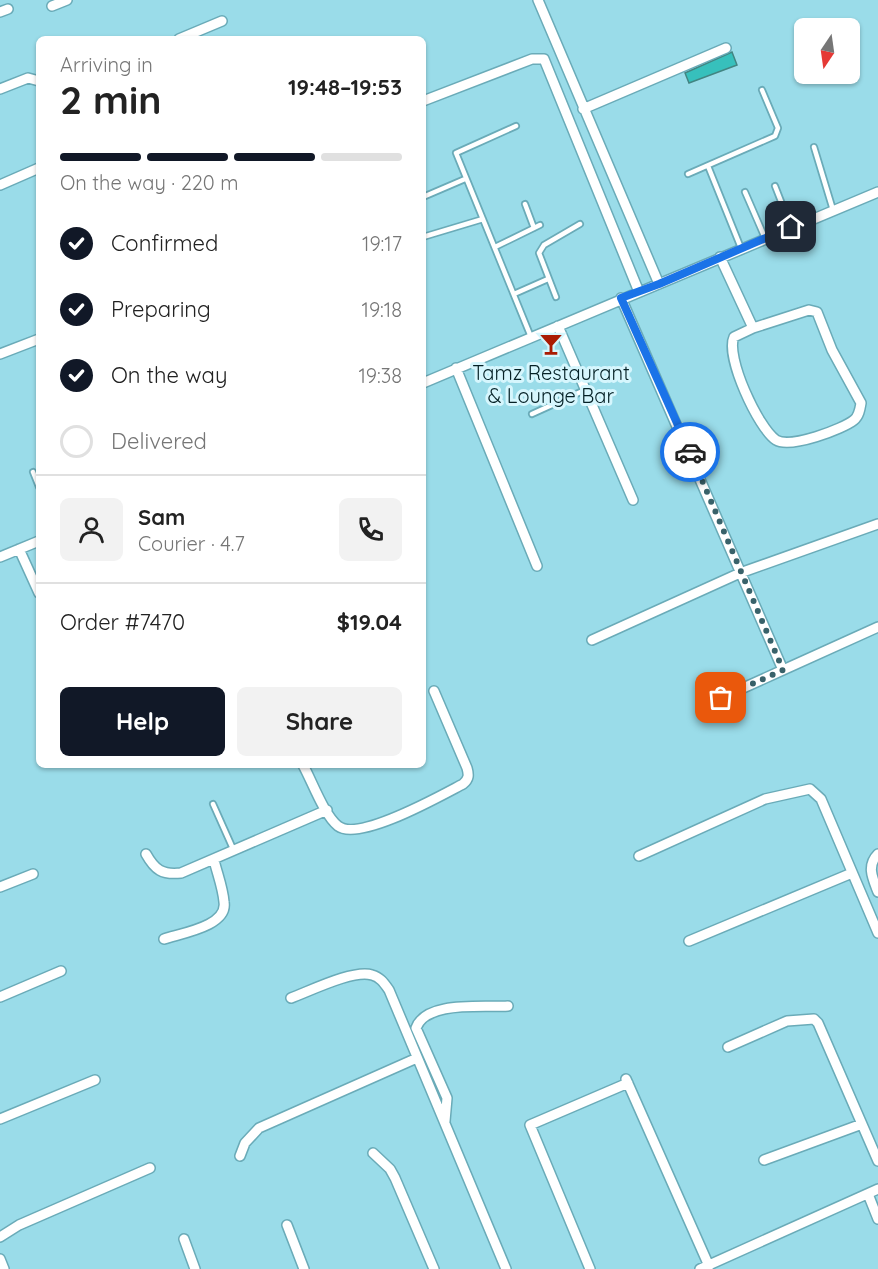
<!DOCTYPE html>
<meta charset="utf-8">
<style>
body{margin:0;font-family:Quicksand,sans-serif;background:#f2f2f2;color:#222;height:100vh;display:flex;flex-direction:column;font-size:22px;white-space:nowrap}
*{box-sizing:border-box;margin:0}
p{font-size:20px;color:#767676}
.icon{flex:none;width:33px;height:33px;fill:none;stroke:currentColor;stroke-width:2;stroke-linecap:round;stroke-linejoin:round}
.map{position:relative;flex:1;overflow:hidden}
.sheet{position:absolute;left:36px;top:36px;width:390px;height:732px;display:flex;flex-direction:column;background:#fff;border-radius:9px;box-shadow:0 2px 4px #0004}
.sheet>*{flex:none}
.needle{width:39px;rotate:193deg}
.fabs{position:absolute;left:794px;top:18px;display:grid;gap:12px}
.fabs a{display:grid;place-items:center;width:66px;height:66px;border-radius:9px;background:#fff;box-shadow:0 2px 4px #0004;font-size:30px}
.pin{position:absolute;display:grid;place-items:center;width:51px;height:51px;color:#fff;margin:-26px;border-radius:12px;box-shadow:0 3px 9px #0006}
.courier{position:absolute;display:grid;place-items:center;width:60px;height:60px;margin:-30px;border:4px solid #1a73e8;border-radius:50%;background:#fff;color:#222;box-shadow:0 2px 8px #0007}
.overview em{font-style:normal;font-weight:800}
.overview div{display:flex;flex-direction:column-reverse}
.overview{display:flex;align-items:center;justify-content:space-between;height:102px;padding:0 24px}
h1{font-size:39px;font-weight:800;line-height:45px}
.bar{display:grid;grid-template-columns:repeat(4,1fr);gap:9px 6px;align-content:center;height:72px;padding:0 24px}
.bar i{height:8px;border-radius:4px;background:#e0e0e0}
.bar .selected{background:#111827}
.bar p{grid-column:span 4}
.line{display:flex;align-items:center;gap:15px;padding:0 24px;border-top:2px solid #e0e0e0}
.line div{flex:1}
.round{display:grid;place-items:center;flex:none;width:63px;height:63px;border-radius:9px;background:#f2f2f2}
ol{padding:0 24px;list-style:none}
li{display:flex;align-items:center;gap:18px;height:66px}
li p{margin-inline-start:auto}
li .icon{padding:6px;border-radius:50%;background:#111827;color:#fff;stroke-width:4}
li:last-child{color:#767676}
li i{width:33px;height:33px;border:3px solid #e0e0e0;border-radius:50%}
.button{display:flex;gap:12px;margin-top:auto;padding:12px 24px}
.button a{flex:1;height:69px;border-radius:9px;background:#111827;color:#fff;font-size:24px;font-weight:800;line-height:69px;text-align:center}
.button a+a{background:#f2f2f2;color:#222}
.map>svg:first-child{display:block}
.building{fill:#37c0bc;stroke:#428582;stroke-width:1.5}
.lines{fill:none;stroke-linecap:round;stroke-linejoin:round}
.service-casing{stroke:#6aabb8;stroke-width:8}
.minor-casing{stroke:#6aabb8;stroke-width:12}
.service{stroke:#fff;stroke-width:4.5}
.minor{stroke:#fff;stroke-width:9}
.done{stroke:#39626a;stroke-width:6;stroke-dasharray:0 10.8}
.route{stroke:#1a73e8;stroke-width:8}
.labels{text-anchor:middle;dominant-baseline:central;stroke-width:6;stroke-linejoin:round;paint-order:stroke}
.poi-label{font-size:20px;fill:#052126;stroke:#d6f6fd}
</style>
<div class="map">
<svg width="878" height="1269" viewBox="0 0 878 1269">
<rect width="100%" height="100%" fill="#9adce9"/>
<path class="building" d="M732,52l5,13 -48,18 -4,-10z"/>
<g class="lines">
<g class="service-casing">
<path id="service" d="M516,126l-60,27 75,184
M814,147l19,63
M708,166l33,82
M688,174l87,-38 3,-8 -16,-38
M775,186l16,41
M745,192l20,46
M423,197l42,-18
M525,204l9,24
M423,237l60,-18
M495,247l45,-22
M514,294l34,-15
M556,297l-17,-44 5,-8 36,-21
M532,414l53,-24
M33,472l6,15
M213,804l21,47"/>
</g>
<g class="minor-casing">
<path id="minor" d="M538,0l121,284
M52,6l15,-6
M0,12l8,-3
M179,39l43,-18
M0,89l28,-11 11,3
M423,101l109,-42h12l95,233
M583,109l143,-61
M0,185l39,-17
M720,257l33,71 56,-18 8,2 15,38 29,53c-1,6 -2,13 -7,17 -11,9 -64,29 -78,20 -18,-12 -51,-84 -42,-103l19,-9
M621,298l162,372 95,-43
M558,326l75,174
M0,354l39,-15
M456,368l81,198
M423,383l455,-191
M19,549l20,44
M0,557l39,-16
M592,640l148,-67 138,-49
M701,707l82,-37
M303,765c9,16 21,50 35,61 21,16 102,-30 125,-42 6,-5 6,-9 4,-16l-33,-77
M146,854c9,16 16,21 35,19l146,-63
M878,854c-12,12 -5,25 0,38
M639,856l126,-57 45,-10 11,10 57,134
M0,887l33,-13
M164,939c18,-6 64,-13 60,-37 -1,-14 -7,-29 -10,-42
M689,941l163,-68
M0,997l61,-26
M291,998c19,-7 63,-29 81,-23 8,2 12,8 17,15l117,279
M728,1047l59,-26 27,-2 4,4 60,138
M626,1079l83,187
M0,1119l95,-39
M445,1121l2,-23 -31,-70c10,-28 68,-20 92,-22
M373,1153l17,16 5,9 39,91
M240,1156l5,-13 14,-15 158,-70
M764,1160l98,-36
M868,1194l10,25
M287,1225l17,44
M0,1237l19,-12 131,-57
M184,1239l11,30
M0,1259l4,10
M590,1269l-60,-144 98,-42
M700,1269l178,-80"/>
</g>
<use href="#service" class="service"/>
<use href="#minor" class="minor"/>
</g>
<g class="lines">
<path class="done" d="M690,452l93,218 -62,28"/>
<path class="route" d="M690,452l-69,-154 38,-14 132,-57"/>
</g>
<defs>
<g id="bar-bare" transform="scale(1.8)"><path d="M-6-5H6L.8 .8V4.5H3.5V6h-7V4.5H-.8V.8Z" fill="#aa1b03" stroke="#d6f6fd" stroke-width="2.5" paint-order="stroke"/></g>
</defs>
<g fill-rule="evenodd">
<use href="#bar-bare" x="551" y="344"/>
</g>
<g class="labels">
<g class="poi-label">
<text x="551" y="372">Tamz Restaurant<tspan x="551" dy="23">&amp; Lounge Bar</tspan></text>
</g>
</g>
</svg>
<div class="fabs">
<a><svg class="needle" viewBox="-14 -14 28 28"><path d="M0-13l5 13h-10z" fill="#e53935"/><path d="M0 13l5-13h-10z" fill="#767676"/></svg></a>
</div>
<div class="pin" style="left:721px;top:698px;background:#ea580c"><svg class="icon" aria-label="bag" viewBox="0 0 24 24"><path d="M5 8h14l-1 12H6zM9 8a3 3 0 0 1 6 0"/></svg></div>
<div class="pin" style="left:791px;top:227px;background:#1f2937"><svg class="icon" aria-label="home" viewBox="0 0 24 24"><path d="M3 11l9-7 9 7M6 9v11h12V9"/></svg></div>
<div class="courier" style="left:690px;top:452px"><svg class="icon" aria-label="car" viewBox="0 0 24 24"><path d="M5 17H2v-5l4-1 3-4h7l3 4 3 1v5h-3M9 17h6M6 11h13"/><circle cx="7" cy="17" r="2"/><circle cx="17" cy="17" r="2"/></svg></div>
<section class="sheet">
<div class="overview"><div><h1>2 min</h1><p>Arriving in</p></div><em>19:48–19:53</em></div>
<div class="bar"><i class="selected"></i><i class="selected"></i><i class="selected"></i><i></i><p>On the way · 220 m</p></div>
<ol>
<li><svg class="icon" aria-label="check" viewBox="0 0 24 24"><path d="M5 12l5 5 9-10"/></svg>Confirmed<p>19:17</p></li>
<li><svg class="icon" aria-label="check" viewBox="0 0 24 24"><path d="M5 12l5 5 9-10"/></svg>Preparing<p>19:18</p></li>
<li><svg class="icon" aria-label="check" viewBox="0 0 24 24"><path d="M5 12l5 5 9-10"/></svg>On the way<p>19:38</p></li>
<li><i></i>Delivered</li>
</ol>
<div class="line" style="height:108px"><a class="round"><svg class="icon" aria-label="person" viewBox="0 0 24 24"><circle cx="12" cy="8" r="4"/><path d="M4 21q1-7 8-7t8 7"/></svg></a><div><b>Sam</b><p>Courier · 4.7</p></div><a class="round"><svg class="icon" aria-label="phone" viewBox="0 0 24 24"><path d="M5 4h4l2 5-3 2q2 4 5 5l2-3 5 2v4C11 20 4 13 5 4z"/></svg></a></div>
<div class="line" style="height:78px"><div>Order #7470</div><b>$19.04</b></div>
<div class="button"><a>Help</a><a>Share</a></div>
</section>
</div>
